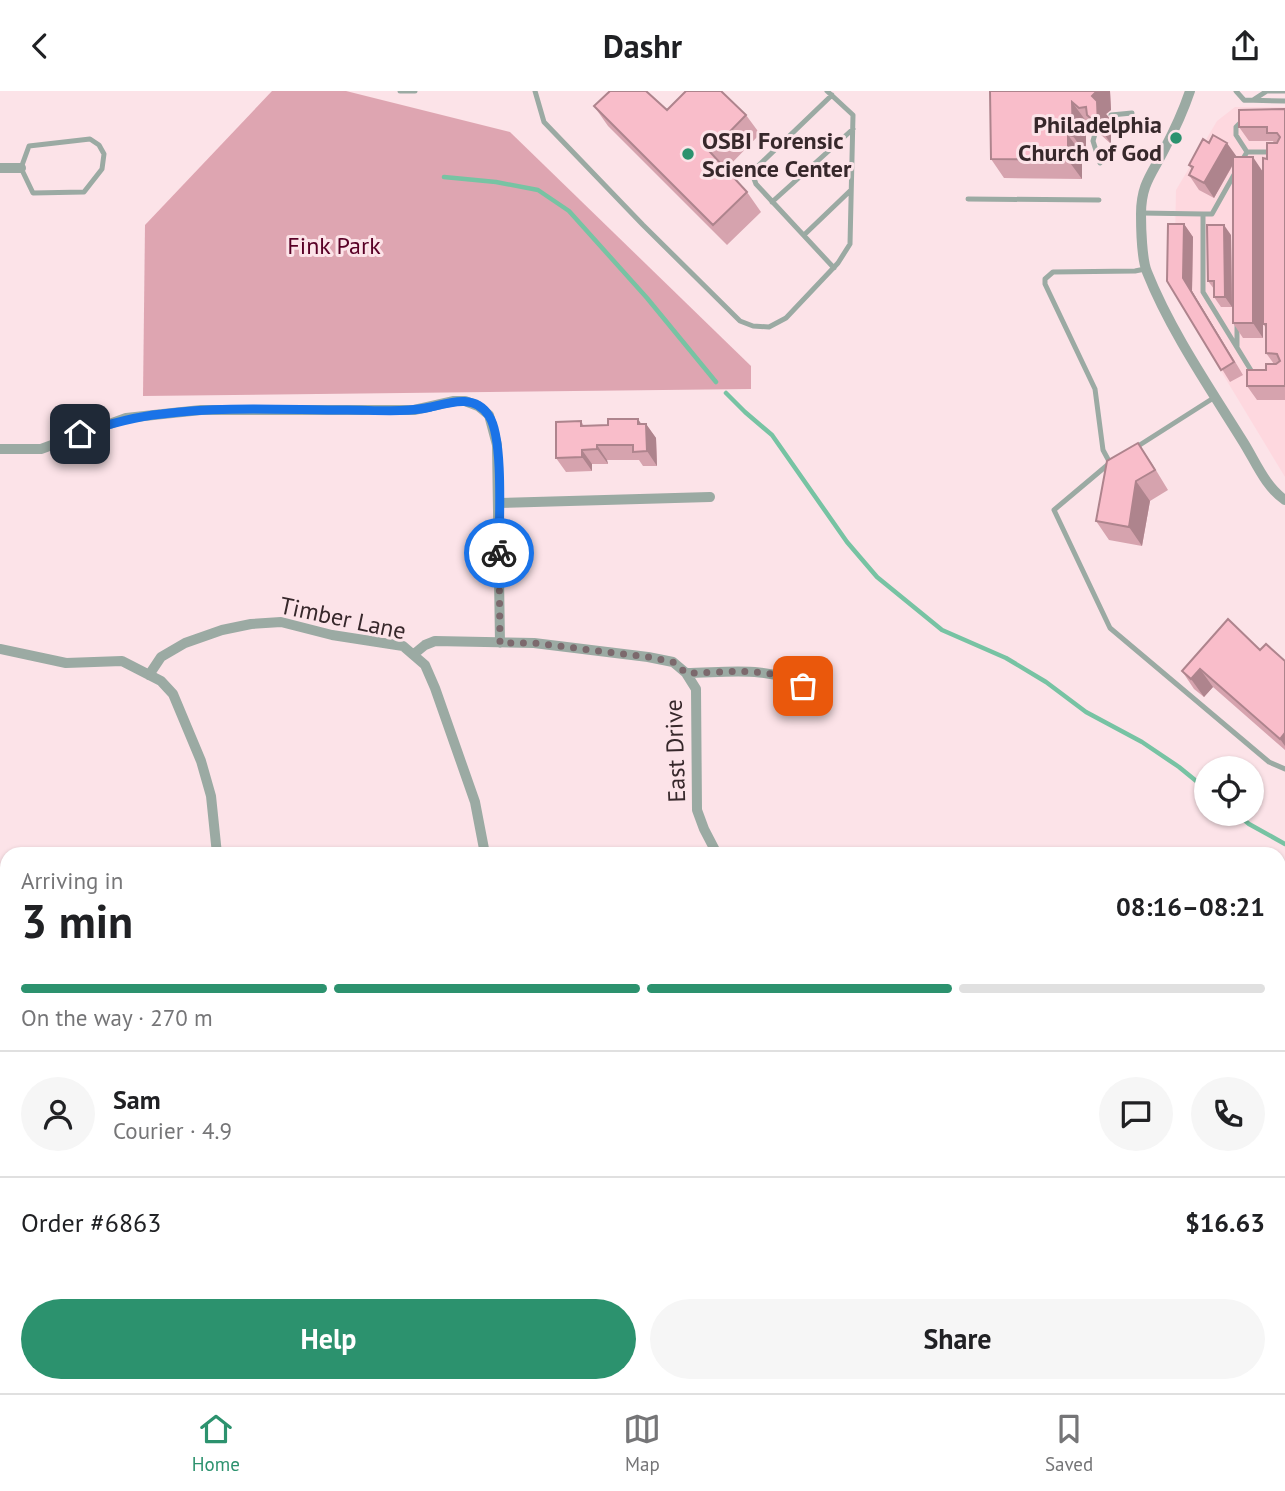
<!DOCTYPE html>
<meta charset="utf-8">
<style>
body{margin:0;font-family:"PT Sans",sans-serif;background:#f6f6f6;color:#202124;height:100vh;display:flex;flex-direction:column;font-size:26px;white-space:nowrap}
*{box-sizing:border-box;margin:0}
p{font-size:23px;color:#757577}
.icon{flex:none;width:38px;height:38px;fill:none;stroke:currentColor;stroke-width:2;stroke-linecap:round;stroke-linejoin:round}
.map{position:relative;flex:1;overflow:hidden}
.sheet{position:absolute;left:0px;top:756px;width:1286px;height:546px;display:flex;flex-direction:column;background:#fff;border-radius:21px 21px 0 0;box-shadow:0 2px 5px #0004}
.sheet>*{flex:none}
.tools{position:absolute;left:1194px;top:665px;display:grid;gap:14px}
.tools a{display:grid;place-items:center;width:70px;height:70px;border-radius:50%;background:#fff;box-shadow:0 2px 5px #0004;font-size:35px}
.pin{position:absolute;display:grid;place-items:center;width:60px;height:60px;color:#fff;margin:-30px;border-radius:14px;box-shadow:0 4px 10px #0006}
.courier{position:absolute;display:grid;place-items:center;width:70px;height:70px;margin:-35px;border:5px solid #1a73e8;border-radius:50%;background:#fff;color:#222;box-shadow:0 2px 9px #0007}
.head em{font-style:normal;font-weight:800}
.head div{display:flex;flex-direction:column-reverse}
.head{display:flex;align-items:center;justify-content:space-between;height:119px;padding:0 21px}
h1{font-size:46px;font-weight:800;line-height:52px}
.bar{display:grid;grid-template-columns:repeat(4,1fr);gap:10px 7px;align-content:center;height:84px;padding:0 21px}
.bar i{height:9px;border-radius:5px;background:#e0e0e0}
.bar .selected{background:#2c926e}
.bar p{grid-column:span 4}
.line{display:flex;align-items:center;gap:18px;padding:0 21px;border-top:2px solid #e0e0e0}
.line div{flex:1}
.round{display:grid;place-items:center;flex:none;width:74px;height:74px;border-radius:37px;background:#f6f6f6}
.action{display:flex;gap:14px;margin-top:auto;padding:14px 21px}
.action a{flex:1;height:80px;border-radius:42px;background:#2c926e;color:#fff;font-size:28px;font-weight:800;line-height:80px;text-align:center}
.action a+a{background:#f6f6f6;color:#202124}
header{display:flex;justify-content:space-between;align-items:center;height:91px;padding:0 21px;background:#fff;font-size:32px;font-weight:800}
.dock{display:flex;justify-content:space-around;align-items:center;height:98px;border-top:2px solid #e0e0e0;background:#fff;font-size:19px;color:#757577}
.dock a{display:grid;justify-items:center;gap:4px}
.dock .selected{color:#2c926e}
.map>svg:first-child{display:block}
.built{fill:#fed8df}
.green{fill:#dea5b1}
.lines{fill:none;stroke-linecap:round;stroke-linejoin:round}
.stream{stroke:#77c3a3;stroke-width:4.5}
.lane{stroke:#9baaa3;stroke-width:5}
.street{stroke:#9baaa3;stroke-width:10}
.wall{fill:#d6a3ae}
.shaded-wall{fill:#ae848d}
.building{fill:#f9bdca;stroke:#ae848d;stroke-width:2}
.done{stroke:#7c696d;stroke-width:7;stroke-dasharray:0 12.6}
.route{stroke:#1a73e8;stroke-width:9}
.poi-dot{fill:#2c926e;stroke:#fce3e8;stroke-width:2.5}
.labels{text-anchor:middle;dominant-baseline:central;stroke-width:6;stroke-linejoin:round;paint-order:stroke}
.poi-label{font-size:24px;font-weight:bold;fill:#37282b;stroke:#fce3e8;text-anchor:end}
.park-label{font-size:24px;fill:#590026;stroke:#fce3e8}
.street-label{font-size:24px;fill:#37282b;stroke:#fce3e8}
</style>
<header><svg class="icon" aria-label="back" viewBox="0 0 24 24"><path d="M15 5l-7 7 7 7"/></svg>Dashr<svg class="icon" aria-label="share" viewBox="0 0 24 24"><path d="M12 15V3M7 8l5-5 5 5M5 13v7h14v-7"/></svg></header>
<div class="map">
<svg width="1285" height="1302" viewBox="0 0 1285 1302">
<rect width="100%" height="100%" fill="#fce3e8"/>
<path class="built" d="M1235,16h50v370l-107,-177 -4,-12 2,-98 41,-69z"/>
<path class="green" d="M272,0h74l164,41 241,234v23l-608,7 2,-171z"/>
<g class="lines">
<path class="stream" d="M444,86l52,5 42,8 31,21 78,87 69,84
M726,302l19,19 27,23 75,107 30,35 65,53 64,28 40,24 40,30 56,30 37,25 27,22
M1237,723l12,10 36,20"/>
<path class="lane" d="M400,0h15
M535,0l9,31 99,103 97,96 13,5 16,1 17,-9 52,-55 12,-19 3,-129 -26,-24
M1236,0l8,9
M832,4l-75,72 -4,9 3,8 78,84
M1244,9l41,1
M1253,9l14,-9h18
M1111,24l21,-2
M1244,28l-8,8v8l11,17
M1096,39l-3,11 7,22
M90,48l9,6 5,9 -2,15 -18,23 -51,1 -12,-25 8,-22z
M1241,71l6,-10h38
M1235,82l-23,41h-9v78l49,80h4
M968,108l131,1
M772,111l81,-73
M1141,122l62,1
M804,144l47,-45
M1237,234v21
M1135,357l80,-51
M1111,371l-57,48 56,118 159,134 16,7
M1110,372l-7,-13 -8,-61 -50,-105v-5l8,-7 82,-1 10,-2"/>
<path class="street" d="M1190,0c-7,21 -16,40 -26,59 -12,24 -23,34 -23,64 0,14 1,46 6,58 23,58 62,115 95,168 13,20 23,47 43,60
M0,77h21
M0,358h41l85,-31 37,-4 38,-4h213l40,-9h11l13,5 11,9 8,30 3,198
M498,412l212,-6
M0,558l66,14 56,-2 39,20 12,13 28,67 10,35 6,58
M414,563l11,-9 10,-4 99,2 114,14 25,5 13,11 10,16 1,121 7,19 13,25
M686,582c38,0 84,-8 117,13
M149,584l12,-18 24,-14 37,-13 29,-6 30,-2 51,13 71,11 22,19 10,23 40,114 10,52
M0,1000l7,-2
M1279,1088h6
M0,1226l7,-2
M624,1295v7
M1073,1295l58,7
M463,1302l10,-7
M854,1302v-7
M1209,1302v-7"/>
</g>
<path class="wall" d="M990,0h120l1,19 -5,4 5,6v24l-11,-10 -5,-8 -3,1 -6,-6v34l-4,-1v25l-78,-1 -13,-19z
M594,15l152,9 14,19 -34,35 21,23 14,20 -34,33 -119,-119z
M1285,18v291h-28l-10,-14 27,-22 -8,-11v-25l-3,-4 11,-181 -1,-2h-24l-10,-14z
M1237,66l26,15v166h-20l-10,-15v-158l-19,33 -15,-8 -10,-15 3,-5 -3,-5z
M1184,133l9,13 -1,54 51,84 -13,7 -63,-101z
M1231,144l1,72h-11l-7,-10v-8l-6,-8z
M581,330l3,5 62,-2 10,14 1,28h-14l-4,-6h-32l1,4h-16v7l-26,1 -10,-14z
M1138,352l13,19 17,28 -18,11 -8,45 -33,-6 -13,-19z
M1260,559l25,11v89l-72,-63 -9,10 -10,-8 -12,-18z"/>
<path class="shaded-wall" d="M1097,0h13l1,19 -5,4 5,6v24l-13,-19 -6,-29z
M1072,11l14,19v34l-13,-19z
M1068,44l14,19v25l-14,-19z
M1227,52l10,14 -23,41 -10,-15z
M1253,66l10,15v166l-10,-15z
M1184,133l9,13 -1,54 51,84 -60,-97z
M1224,134l7,10 1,72 -7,-10z
M638,328l8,12v-7l10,14 1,28 -10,-15 -9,-27z
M597,354l10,15 1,4 -11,-15z
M582,359l10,14v7l-10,-14z
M1136,390l14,20 -8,45 -13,-19z
M1200,578l13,18 -9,10 -13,-18z
M1284,643l1,2v10l-5,-7z"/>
<path class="building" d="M610,0h36l21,19 19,-19h35l25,24 -36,37 37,40 -34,33 -119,-119z
M990,0h107l-5,5 5,5 1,24 -11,-10 -1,-8 -7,1 -7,-6 1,34 -5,-1v25l-77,-1z
M1285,18v277h-38v-16h19v-6h10l4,-3 -3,-7 -11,-1v-29h-3v-166l4,1v-16h10l3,-6 -3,-4h-10v-6h-28v-17z
M1213,44l14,8 -23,40 -15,-8 4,-8 -4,-2 14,-26 6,4z
M1233,66h20v166h-20z
M1168,133h16l-1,54 51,84 -13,8 -54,-89z
M1207,134h17l1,72h-11v-16h-6z
M608,328h30v5h8l1,27 -14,1v-7h-36v4l-15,1v7l-26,1v-36l25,-1v5l27,-1z
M1138,352l17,27 -19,11 -7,46 -33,-6 11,-60z
M1228,528l32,31 6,-6 19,17v74l-1,-1 -4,5 -80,-70 -9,10 -9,-8z"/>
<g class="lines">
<path class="done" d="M499,462l1,90h34l114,14 25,5 13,11c38,0 84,-8 117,13"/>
<path class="route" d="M80,343c28,-10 52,-17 82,-20 61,-8 124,-4 185,-4 28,0 57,3 84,-3 20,-5 45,-13 58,9 15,22 10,107 10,137"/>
</g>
<g class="poi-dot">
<circle cx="1176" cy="47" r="7"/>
<circle cx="688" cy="63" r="7"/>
</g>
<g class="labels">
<g class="poi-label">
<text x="1162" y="33">Philadelphia<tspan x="1162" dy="28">Church of God</tspan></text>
<text x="702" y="49" text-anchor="start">OSBI Forensic<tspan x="702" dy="28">Science Center</tspan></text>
</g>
<g class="park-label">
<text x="334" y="154">Fink Park</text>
</g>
<g class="street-label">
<text transform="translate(343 527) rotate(12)">Timber Lane</text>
<text transform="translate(675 660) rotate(-92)">East Drive</text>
</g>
</g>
</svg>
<div class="tools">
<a><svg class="icon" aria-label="locate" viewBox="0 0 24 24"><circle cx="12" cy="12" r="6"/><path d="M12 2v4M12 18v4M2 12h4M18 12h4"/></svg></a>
</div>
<div class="pin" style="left:803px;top:595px;background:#ea580c"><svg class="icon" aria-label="bag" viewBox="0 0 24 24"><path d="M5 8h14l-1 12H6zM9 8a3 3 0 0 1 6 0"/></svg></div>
<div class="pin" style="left:80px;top:343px;background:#1f2937"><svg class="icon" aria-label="home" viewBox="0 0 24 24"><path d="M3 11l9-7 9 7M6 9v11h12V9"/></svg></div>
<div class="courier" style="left:499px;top:462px"><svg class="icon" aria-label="bike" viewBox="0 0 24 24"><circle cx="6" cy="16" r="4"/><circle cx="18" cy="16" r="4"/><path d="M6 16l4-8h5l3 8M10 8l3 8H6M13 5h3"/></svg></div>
<section class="sheet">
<div class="head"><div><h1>3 min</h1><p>Arriving in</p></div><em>08:16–08:21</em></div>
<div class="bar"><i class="selected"></i><i class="selected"></i><i class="selected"></i><i></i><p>On the way · 270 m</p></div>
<div class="line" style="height:126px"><a class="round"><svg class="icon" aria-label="person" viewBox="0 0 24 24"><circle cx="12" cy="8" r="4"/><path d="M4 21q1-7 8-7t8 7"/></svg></a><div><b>Sam</b><p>Courier · 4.9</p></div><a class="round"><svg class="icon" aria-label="chat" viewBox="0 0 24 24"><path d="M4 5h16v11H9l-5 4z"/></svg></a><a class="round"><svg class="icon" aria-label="phone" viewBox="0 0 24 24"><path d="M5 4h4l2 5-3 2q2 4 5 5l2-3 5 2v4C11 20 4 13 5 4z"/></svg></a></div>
<div class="line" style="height:91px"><div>Order #6863</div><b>$16.63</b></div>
<div class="action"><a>Help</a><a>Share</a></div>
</section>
</div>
<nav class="dock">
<a class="selected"><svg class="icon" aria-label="home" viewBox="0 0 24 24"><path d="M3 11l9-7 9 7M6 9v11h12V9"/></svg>Home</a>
<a><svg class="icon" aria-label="map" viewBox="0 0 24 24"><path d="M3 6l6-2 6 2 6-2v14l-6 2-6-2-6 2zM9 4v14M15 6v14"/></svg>Map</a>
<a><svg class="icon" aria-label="saved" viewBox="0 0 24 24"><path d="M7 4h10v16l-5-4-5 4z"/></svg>Saved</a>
</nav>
